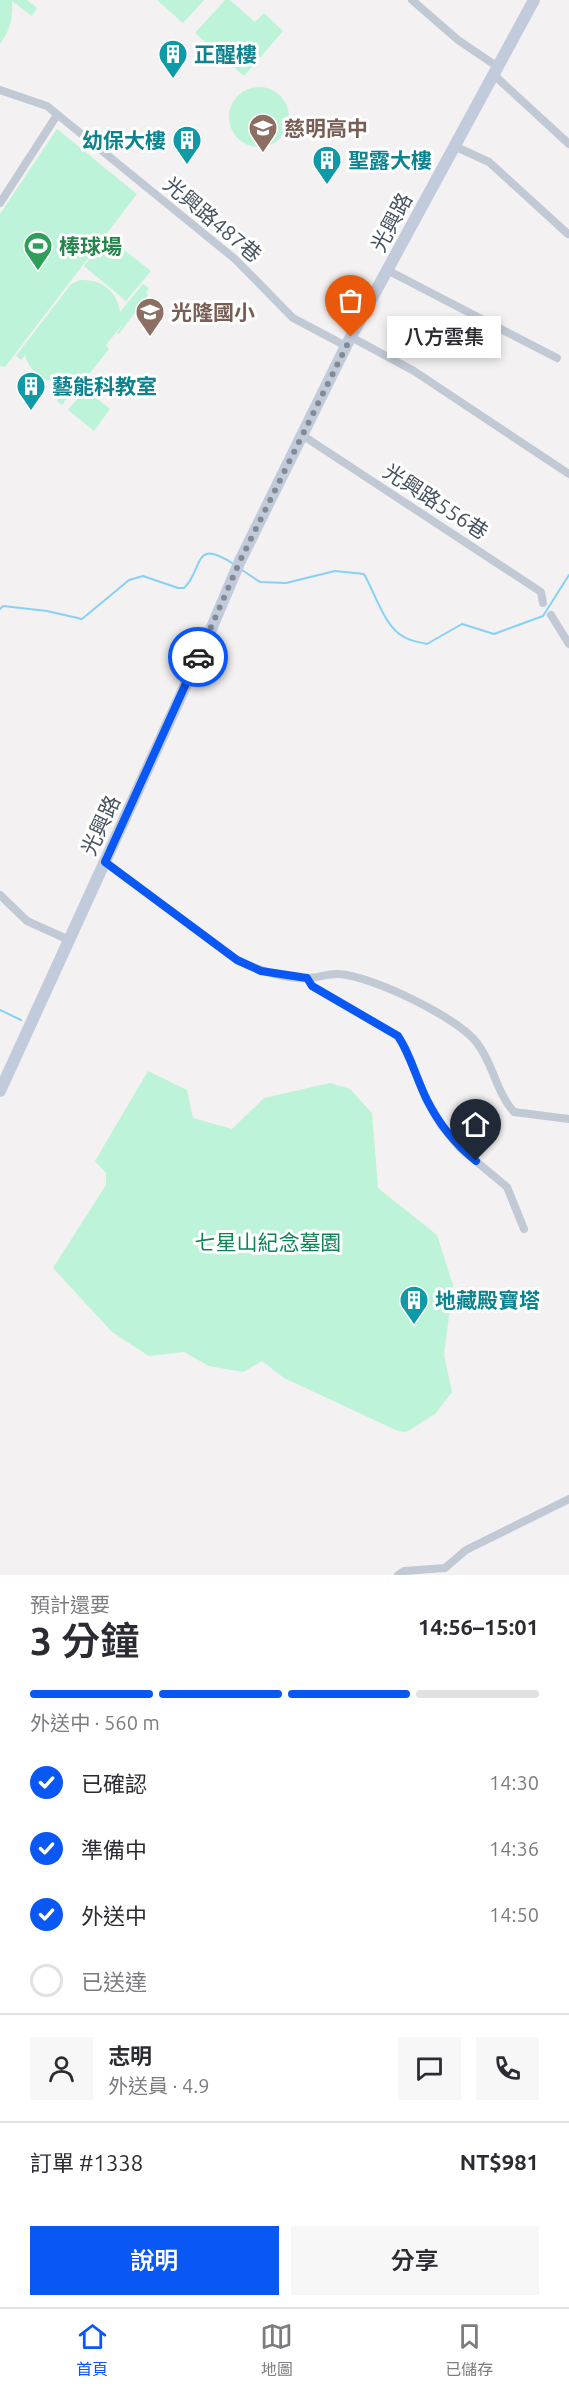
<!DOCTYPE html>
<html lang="zh-TW">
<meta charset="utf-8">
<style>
body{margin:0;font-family:Ubuntu,"Noto Sans TC",sans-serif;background:#f7f7f7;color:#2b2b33;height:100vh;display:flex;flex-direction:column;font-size:22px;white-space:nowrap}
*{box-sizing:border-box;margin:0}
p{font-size:20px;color:#7c7c81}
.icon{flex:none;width:33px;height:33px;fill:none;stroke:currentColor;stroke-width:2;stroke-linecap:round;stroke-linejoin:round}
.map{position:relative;height:1575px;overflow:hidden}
.panel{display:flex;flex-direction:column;background:#fff;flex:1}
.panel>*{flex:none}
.pin{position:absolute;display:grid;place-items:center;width:51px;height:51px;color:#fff;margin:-62px -26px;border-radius:50% 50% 50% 0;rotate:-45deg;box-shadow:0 0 6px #0007}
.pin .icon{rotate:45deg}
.courier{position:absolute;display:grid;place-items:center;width:60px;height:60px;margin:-30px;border:4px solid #0957f5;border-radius:50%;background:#fff;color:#222;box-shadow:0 2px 8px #0007}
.bubble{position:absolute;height:42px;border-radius:0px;background:#fff;box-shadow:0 3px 9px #0003;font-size:20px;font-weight:600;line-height:42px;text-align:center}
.overview em{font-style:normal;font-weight:600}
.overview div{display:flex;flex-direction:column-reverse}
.overview{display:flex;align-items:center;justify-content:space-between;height:102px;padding:0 30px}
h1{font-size:39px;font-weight:600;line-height:45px}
.bar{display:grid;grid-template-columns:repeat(4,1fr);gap:9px 6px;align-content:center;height:72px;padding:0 30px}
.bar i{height:8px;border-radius:4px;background:#e1e1e2}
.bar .selected{background:#0957f5}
.bar p{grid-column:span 4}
.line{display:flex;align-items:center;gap:15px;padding:0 30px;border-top:2px solid #e1e1e2}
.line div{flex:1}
.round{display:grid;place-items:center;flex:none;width:63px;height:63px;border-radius:0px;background:#f7f7f7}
ol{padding:0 30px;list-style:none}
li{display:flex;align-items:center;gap:18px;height:66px}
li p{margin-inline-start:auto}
li .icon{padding:6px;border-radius:50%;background:#0957f5;color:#fff;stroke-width:4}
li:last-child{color:#7c7c81}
li i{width:33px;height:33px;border:3px solid #e1e1e2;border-radius:50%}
.button{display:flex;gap:12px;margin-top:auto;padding:12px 30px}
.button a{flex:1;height:69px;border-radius:0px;background:#0957f5;color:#fff;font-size:24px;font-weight:600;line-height:69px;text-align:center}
.button a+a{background:#f7f7f7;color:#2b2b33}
.tabs{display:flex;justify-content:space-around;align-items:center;height:84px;border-top:2px solid #e1e1e2;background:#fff;font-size:16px;color:#7c7c81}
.tabs a{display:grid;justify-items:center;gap:3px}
.tabs .selected{color:#0957f5}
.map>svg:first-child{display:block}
.green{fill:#bdf3d8}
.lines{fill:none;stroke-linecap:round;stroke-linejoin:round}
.stream{stroke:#86d1f4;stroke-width:2}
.minor{stroke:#c1c9d4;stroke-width:8}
.secondary{stroke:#c2cbdb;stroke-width:12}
.done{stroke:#838a93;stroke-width:6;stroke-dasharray:0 10.8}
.route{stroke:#0957f5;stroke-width:8}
.labels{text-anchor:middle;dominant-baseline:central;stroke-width:6;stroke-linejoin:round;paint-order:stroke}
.culture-label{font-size:21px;font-weight:bold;fill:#0d838f;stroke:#fff;text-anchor:start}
.education-label{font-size:21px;font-weight:bold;fill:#785e54;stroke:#fff;text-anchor:start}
.street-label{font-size:21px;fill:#475260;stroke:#fff}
.leisure-label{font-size:21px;font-weight:bold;fill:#27864d;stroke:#fff;text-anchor:start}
.park-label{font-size:21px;fill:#0f8456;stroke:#fff}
</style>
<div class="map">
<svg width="569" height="1575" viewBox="0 0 569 1575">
<rect width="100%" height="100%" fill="#f3f1f1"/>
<path class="green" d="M0,0h27l10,8 -5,8 -20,-15c1,18 -2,29 -12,43z
M157,0h47l-21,23z
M225,0h5l25,22 9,-9 19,18 -39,45 -49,-43z
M229 117a30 30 0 1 1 60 0a30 30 0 1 1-60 0Z
M57,129l80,65 -132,173 -5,-1v-152z
M106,236l45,35 -25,30 -42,-35z
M80,280c22,-1 37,11 40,32l23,-28 6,4 -3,5 2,2 -29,39 -2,-1 8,-12 -19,24 3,4 -27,34 -3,-2 -17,24 -5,-4 11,-17c-20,-1 -37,-8 -43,-29l-4,5 -5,-4 55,-72z
M85,389l25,20 -16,22 -26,-21z
M148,1071l39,19 6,28 39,11 32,-31 66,-15 20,6 22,24 6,75 59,47 16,50 -9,70 8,37 -17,22 -29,18 -8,-1 -114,-53 -22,-17 -19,11 -34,-6 -25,-14 -35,4 -37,-24 -59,-64 53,-83v-12l-11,-12z"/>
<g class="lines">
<path class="stream" d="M242,570l18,12 26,1 49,-12 29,3c11,19 21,54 40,63 6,4 15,5 23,7l35,-20 32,10 49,-18 26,-41
M0,609l3,-3 44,5 35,8 47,-39 14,-4 35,12h6c20,-19 8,-52 51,-23
M0,1010l21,10"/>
<path class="minor" d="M412,0l46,40 40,27
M494,75l75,69
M0,90l47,16 188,153 58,59 53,28
M454,146l35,16 79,72
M0,203l57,-88
M387,270l170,88
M351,337l63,34 155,103
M302,435l239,157 2,11
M551,615l18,29
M105,862l132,98c21,10 46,19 70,18 11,0 22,-5 32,-4 33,2 118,43 138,69 16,20 19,49 37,69l55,7
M0,895l27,26 42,19
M307,978l5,8 86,50 8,13 20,50 15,26 19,23 47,39 17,42
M398,1575l6,-4 41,-3 21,-18 103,-51"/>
<path class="secondary" d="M0,1091l209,-457 31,-73 106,-215 188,-346"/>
</g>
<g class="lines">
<path class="done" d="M198,657l42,-96 111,-224"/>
<path class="route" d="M198,657l-93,205 132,98 24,11 46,7 5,8 86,50c13,20 18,42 29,64 12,24 28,44 49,61"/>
</g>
<defs>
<g id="building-pin" transform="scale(1.5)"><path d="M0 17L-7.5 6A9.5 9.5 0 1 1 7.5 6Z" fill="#0f9aa8" stroke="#fff"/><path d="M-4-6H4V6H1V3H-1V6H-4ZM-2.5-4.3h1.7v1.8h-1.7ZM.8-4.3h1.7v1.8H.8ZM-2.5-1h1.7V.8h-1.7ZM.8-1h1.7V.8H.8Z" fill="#fff"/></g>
<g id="school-pin" transform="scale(1.5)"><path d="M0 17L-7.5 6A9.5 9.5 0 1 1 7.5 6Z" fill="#8d6e63" stroke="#fff"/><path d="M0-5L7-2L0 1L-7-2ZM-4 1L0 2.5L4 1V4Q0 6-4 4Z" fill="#fff"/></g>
<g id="stadium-pin" transform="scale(1.5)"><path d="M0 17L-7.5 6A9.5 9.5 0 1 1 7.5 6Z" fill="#2e9e5b" stroke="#fff"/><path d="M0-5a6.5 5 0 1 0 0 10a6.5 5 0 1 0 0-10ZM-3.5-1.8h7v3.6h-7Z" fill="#fff"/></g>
</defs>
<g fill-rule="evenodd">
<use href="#building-pin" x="173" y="54"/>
<use href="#school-pin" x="263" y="128"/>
<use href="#building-pin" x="187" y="140"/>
<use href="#building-pin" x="327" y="160"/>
<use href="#stadium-pin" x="38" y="246"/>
<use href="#school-pin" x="150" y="312"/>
<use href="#building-pin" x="31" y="386"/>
<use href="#building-pin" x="414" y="1300"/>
</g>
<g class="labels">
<g class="culture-label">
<text x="194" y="54">正醒樓</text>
<text x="166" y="140" text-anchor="end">幼保大樓</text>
<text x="348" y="160">聖露大樓</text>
<text x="52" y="386">藝能科教室</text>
<text x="435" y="1300">地藏殿寶塔</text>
</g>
<g class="education-label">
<text x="284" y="128">慈明高中</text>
<text x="171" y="312">光隆國小</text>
</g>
<g class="street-label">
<text transform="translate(213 219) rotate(40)">光興路487巷</text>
<text transform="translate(391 222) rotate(-62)">光興路</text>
<text transform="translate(436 501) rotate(33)">光興路556巷</text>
<text transform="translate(100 825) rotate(-65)">光興路</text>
</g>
<g class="leisure-label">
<text x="59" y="246">棒球場</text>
</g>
<g class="park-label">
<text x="268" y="1242">七星山紀念墓園</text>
</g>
</g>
</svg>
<div class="pin" style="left:351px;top:337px;background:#ea580c"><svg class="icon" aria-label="bag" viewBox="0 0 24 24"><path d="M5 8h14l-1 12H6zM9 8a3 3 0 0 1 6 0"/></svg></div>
<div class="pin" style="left:476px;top:1161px;background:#1f2937"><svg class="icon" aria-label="home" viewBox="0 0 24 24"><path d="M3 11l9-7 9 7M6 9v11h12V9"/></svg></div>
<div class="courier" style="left:198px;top:657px"><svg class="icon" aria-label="car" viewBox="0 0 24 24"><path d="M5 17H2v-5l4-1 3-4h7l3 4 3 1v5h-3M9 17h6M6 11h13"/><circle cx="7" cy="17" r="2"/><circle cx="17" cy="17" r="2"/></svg></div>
<div class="bubble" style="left:387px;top:316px;width:114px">八方雲集</div>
</div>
<section class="panel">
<div class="overview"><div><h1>3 分鐘</h1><p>預計還要</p></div><em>14:56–15:01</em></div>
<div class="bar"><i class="selected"></i><i class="selected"></i><i class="selected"></i><i></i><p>外送中 · 560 m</p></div>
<ol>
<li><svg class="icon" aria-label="check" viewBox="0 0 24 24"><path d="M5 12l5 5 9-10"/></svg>已確認<p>14:30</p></li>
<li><svg class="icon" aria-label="check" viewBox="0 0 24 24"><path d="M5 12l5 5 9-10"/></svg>準備中<p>14:36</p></li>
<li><svg class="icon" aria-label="check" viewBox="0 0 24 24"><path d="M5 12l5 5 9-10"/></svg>外送中<p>14:50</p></li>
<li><i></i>已送達</li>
</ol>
<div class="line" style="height:108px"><a class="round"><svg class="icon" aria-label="person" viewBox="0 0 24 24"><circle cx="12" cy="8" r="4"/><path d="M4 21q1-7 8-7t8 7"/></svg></a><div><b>志明</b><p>外送員 · 4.9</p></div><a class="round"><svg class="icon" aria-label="chat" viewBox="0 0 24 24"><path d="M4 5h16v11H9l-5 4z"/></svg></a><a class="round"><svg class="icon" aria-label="phone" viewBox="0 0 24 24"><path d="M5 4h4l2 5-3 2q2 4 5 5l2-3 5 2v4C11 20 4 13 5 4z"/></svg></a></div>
<div class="line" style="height:78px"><div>訂單 #1338</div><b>NT$981</b></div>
<div class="button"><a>說明</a><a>分享</a></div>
</section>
<nav class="tabs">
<a class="selected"><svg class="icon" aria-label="home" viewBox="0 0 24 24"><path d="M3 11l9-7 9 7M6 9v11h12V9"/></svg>首頁</a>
<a><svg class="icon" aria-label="map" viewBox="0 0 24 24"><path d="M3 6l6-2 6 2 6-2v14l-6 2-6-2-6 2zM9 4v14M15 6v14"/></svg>地圖</a>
<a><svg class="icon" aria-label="saved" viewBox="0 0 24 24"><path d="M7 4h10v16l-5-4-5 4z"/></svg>已儲存</a>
</nav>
